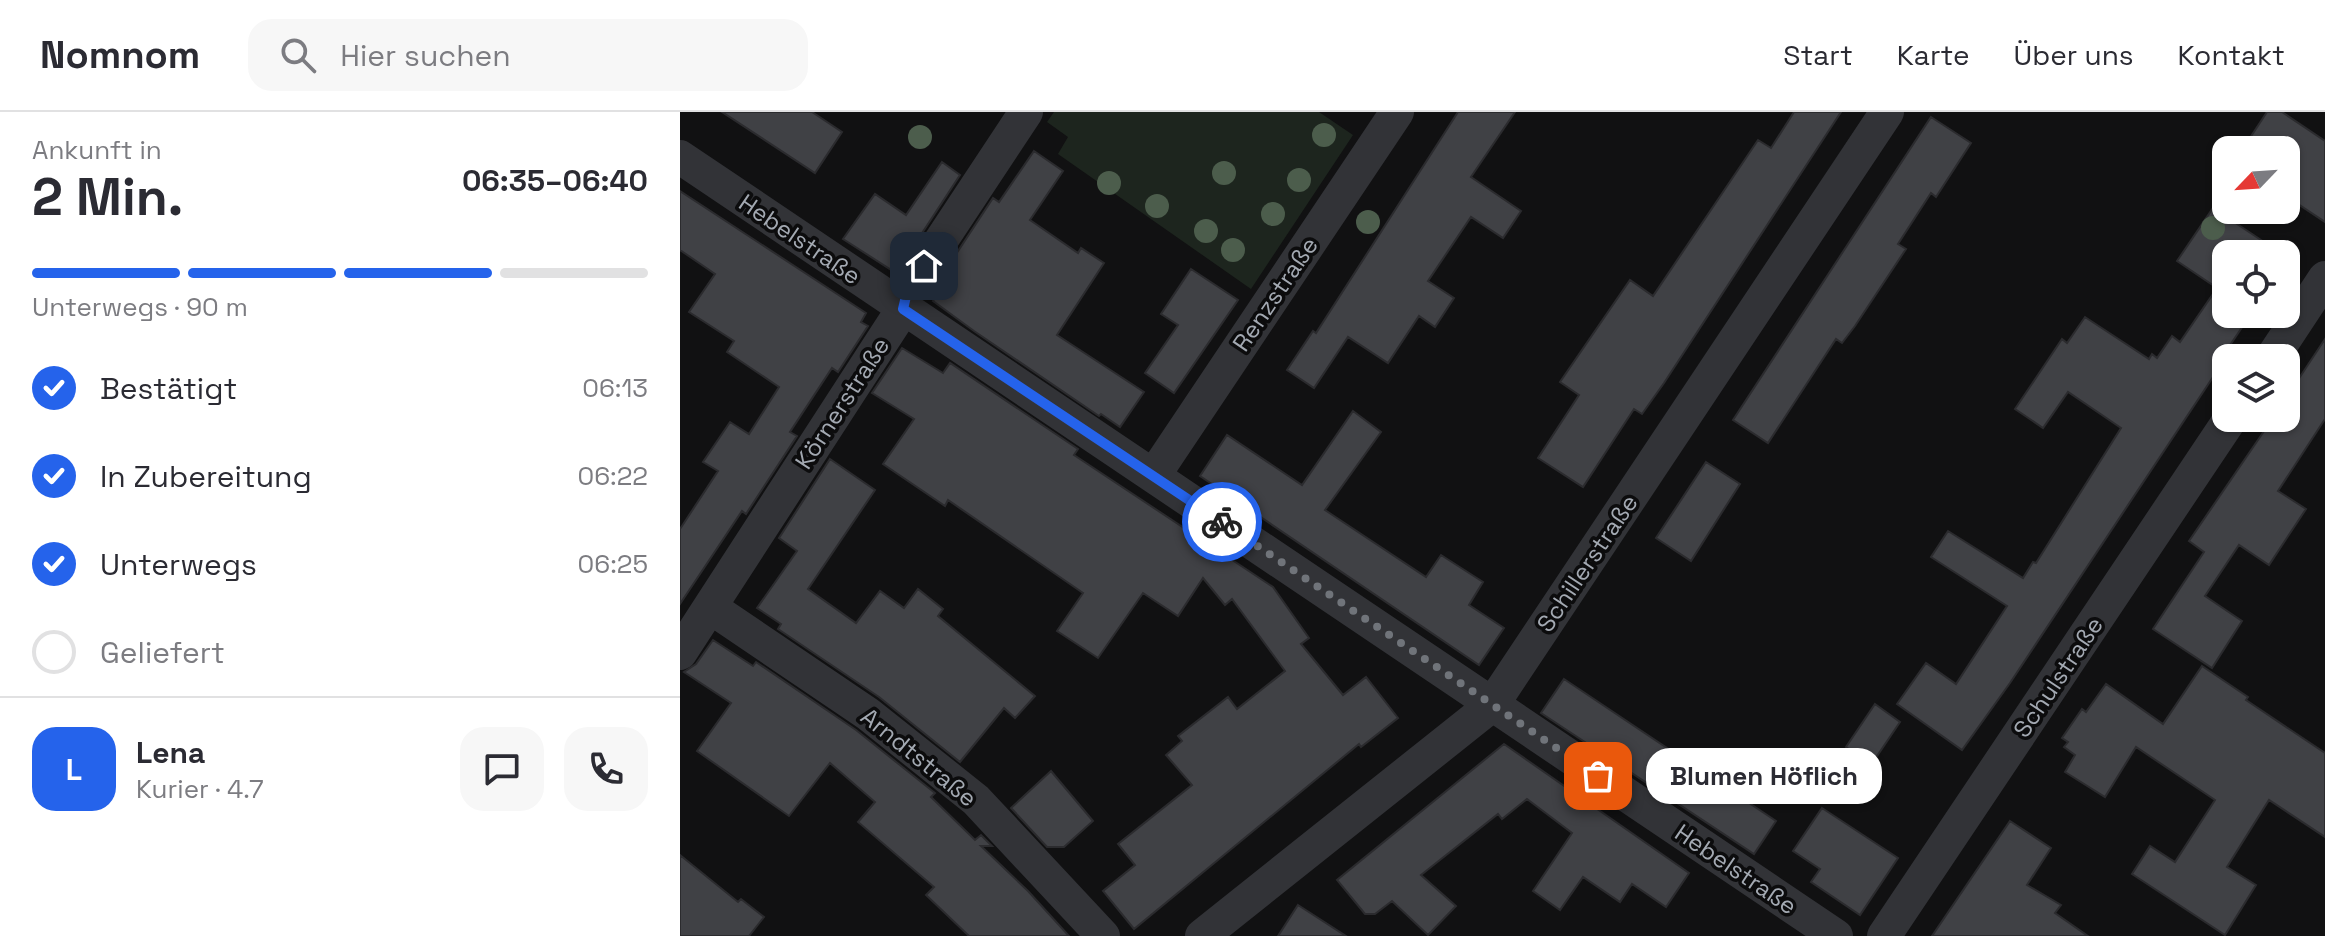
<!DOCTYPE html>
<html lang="de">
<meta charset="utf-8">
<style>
body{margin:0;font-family:"Space Grotesk",sans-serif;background:#f7f7f7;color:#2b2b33;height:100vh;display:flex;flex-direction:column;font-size:30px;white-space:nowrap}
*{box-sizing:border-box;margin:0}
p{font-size:26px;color:#7c7c81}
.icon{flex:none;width:44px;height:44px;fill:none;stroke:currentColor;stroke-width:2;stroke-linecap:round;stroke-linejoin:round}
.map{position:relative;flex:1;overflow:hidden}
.side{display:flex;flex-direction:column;background:#fff;width:680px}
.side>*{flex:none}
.needle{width:52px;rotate:245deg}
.tools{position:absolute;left:1532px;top:24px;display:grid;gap:16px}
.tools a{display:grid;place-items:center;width:88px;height:88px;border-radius:16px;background:#fff;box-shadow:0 2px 6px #0004;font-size:40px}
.pin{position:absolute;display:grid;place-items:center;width:68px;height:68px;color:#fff;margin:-34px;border-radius:16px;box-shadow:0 4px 12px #0006}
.courier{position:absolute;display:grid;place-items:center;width:80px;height:80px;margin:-40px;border:6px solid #2563eb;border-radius:50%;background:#fff;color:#222;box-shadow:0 2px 10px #0007}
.bubble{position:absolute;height:56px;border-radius:24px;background:#fff;box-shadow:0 2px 6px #0004;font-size:26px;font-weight:700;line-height:56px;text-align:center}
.overview em{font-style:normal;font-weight:700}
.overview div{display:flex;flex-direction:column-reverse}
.overview{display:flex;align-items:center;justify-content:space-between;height:136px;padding:0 32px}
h1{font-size:52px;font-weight:700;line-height:60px}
.bar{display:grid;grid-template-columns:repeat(4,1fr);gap:12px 8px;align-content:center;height:96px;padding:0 32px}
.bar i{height:10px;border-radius:6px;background:#e1e1e2}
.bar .current{background:#2563eb}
.bar p{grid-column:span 4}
.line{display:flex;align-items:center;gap:20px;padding:0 32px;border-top:2px solid #e1e1e2}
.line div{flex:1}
.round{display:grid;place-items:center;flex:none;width:84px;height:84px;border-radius:24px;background:#f7f7f7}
ol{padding:0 32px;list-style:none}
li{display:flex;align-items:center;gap:24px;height:88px}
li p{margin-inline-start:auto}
li .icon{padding:8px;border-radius:50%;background:#2563eb;color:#fff;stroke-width:4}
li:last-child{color:#7c7c81}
li i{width:44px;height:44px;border:4px solid #e1e1e2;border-radius:50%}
header{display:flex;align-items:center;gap:48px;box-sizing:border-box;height:112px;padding:0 40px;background:#fff;border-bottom:2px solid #e1e1e2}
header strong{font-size:38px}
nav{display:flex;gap:44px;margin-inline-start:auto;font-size:28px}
.search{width:560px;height:72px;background:#f7f7f7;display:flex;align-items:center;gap:20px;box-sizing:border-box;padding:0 28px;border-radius:24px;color:#7c7c81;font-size:30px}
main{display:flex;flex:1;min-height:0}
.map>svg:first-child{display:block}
.green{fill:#1d251e}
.building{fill:#404145;stroke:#2b2b2e;stroke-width:2}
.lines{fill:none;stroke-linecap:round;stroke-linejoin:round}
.street{stroke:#323337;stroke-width:34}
.tree{fill:#4c5d4c}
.done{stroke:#70747a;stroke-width:8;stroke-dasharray:0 14.4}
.route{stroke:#2563eb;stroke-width:10}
.labels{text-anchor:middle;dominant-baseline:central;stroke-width:7;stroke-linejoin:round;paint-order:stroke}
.street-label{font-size:24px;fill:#a3a9b2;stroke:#0c0c0d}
</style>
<header>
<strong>Nomnom</strong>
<div class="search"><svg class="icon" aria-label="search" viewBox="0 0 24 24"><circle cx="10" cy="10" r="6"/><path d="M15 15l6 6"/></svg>Hier suchen</div>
<nav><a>Start</a><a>Karte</a><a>Über uns</a><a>Kontakt</a></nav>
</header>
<main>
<section class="side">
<div class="overview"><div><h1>2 Min.</h1><p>Ankunft in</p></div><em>06:35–06:40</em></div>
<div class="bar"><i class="current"></i><i class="current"></i><i class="current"></i><i></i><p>Unterwegs · 90 m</p></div>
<ol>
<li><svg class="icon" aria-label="check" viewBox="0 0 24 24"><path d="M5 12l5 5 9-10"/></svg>Bestätigt<p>06:13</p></li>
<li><svg class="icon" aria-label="check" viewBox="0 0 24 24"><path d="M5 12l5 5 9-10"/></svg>In Zubereitung<p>06:22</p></li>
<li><svg class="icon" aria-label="check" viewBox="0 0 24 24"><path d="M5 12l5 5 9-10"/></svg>Unterwegs<p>06:25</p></li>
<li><i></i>Geliefert</li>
</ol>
<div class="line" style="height:144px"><b class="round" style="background:#2563eb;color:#fff">L</b><div><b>Lena</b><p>Kurier · 4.7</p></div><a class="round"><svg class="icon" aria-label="chat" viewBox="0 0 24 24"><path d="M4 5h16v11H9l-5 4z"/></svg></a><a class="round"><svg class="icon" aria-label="phone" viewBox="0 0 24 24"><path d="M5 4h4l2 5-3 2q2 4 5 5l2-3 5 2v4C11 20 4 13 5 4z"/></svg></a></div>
</section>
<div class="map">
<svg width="1645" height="824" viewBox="0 0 1645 824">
<rect width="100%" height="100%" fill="#111112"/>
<path class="green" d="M374,0h265l34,23 -102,154 -193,-135 10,-17 -21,-15z"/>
<path class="building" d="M42,0h90l30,20 -27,41z
M778,0h57l-44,65 50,34 -18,27 -32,-21 -43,64 26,17 -19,29 -16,-11 -31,47 -40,-26 -34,51 -27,-18 26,-39 3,2z
M1114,0h47l-177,271 -22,31 -8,-5 -51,78 -45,-29 41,-63 -19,-13 70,-102 23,16 105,-156 13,8z
M1587,0h15l43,29v81l-39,-26v-46h-44z
M1251,5l40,26 -35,54 -5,-4 -33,51 8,5 -51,77 -13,17 -6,-4 -68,104 -35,-23z
M354,39l29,20 -33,49 48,33 3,-5 23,15 -47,72 87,57 -24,35 -19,-13 -2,2 -125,-85 -41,-30 2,-3 -6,-3 64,-97 6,4z
M262,50l18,13 -64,98 -53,-34 32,-45 31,21z
M0,79l186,122 -5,9 7,4 -30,46 -6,-4 -42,64 7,4 -51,78 -4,-3 -62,93v-75l38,-58 -15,-9 27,-40 19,12 30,-47 -52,-35 7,-11 -45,-29 26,-38 -35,-24z
M1533,96l69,46h-56v60h25l-35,52 3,2 -209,315 -48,67 -65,-46 29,-41 30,21 51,-78 -76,-49 17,-26 75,47 10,-16 3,1 85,-135 -53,-36 -25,36 -28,-19 47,-70 5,4 18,-26 64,42 3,-5 5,4 15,-22 8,6 37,-54 -40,-27z
M511,157l47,31 -64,93 -29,-20 33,-48 -17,-11z
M1645,227v80l-47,72 28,18 -37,56 -30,-20 -34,51 37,25 -30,47 -59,-39 51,-77 -15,-11 84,-123h13v-20z
M222,236l41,25 7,-10 128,86 -4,6 199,132 36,51 -8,6 42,51 23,-18 32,41 -37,29 -2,-3 -225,185 -31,-38 32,-26 -17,-21 74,-59 -26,-30 16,-14 -4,-5 50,-39 9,12 48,-38 -53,-72 -7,6 -22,-27 -25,38 -35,-23 -45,65 -41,-27 26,-38 -135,-93 -3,6 -62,-42 31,-45 -42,-26z
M673,299l28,21 -56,78 101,67 15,-22 42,27 -14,23 35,23 -25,37 -279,-189 27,-41 75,50z
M150,347l45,31 -67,99 48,34 24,-32 24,17 14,-19 25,20 -5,7 97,80 -20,22 -11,-10 -44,54 -81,-65 -101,-68 3,-5 -24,-16 40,-57 -18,-13z
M1026,350l34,22 -49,77 -35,-23z
M33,528l40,26 3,-4 100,68 79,63 -4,4 44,43 6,-5 11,11h-11l47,45 41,45h-100l-43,-41 8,-8 -76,-65 17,-20 -45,-39 -41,53 -92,-65 34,-48 -47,-31 12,-8z
M1522,554l46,31 -2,3 79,53v84l-56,-37 -42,67 29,18 -31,50 -93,-61 18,-28 25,16 40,-62 -79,-53 -31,50 -40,-25 10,-17 -11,-8 4,-5 -6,-4 20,-29 4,3 20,-28 57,40z
M884,567l212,142 -22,33 -213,-141z
M1195,592l25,18 -29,43 -25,-18z
M824,632l185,129 -23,34 -34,-23 -12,18 -37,-25 -23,33 -27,-19 39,-58 -45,-34 -25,20 -4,-5 -77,61 35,31 -28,29 -36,-34 -17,13h-10l-28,-34z
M371,659l42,50 -29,26h-17l-36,-39z
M1142,696l76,50 -38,57 -49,-33 9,-13 -27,-18z
M1330,709l41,27 -24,37 34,20 -6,8 33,23h-156z
M0,743l58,47 3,-3 23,18 -15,19h-69z
M618,793l48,31h-68z"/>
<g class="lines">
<path class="street" d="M0,45l1156,779
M1592,246l53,-80
M474,363l243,-363
M30,495l158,107 108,86 127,136
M0,541l223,-344 4,-17 119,-180
M522,824l290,-231 395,-593
M1204,824l347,-518"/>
</g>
<g class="tree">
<circle cx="644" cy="23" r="12"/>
<circle cx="240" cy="25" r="12"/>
<circle cx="544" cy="61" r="12"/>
<circle cx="619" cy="68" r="12"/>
<circle cx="429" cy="71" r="12"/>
<circle cx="477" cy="94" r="12"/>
<circle cx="593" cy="102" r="12"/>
<circle cx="688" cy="110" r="12"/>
<circle cx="1533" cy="116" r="12"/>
<circle cx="526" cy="119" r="12"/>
<circle cx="553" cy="138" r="12"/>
</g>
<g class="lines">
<path class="done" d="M542,410l376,254"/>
<path class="route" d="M244,154l-17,26 -4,17 319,213"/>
</g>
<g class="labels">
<g class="street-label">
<text transform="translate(120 127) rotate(34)">Hebelstraße</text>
<text transform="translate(595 182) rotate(-56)">Renzstraße</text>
<text transform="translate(162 291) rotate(-57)">Körnerstraße</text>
<text transform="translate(907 451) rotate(-56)">Schillerstraße</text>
<text transform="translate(1378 565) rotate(-56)">Schulstraße</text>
<text transform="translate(239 645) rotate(39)">Arndtstraße</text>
<text transform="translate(1056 757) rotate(34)">Hebelstraße</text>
</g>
</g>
</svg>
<div class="tools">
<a><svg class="needle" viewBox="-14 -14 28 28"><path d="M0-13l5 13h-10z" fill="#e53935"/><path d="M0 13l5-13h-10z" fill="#7c7c81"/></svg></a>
<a><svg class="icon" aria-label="locate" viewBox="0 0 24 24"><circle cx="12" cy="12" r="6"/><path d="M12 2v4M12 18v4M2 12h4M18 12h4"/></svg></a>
<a><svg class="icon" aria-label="layers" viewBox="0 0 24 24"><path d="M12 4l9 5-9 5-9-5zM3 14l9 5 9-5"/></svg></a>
</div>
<div class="pin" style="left:918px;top:664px;background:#ea580c"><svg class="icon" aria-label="bag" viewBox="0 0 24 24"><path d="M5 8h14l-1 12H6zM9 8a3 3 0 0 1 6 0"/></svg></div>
<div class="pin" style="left:244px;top:154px;background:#1f2937"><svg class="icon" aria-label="home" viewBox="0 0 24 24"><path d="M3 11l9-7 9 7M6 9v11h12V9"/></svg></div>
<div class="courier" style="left:542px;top:410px"><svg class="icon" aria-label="bike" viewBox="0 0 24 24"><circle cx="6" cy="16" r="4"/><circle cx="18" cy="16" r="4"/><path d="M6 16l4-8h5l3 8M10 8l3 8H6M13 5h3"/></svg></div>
<div class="bubble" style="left:966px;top:636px;width:236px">Blumen Höflich</div>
</div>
</main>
